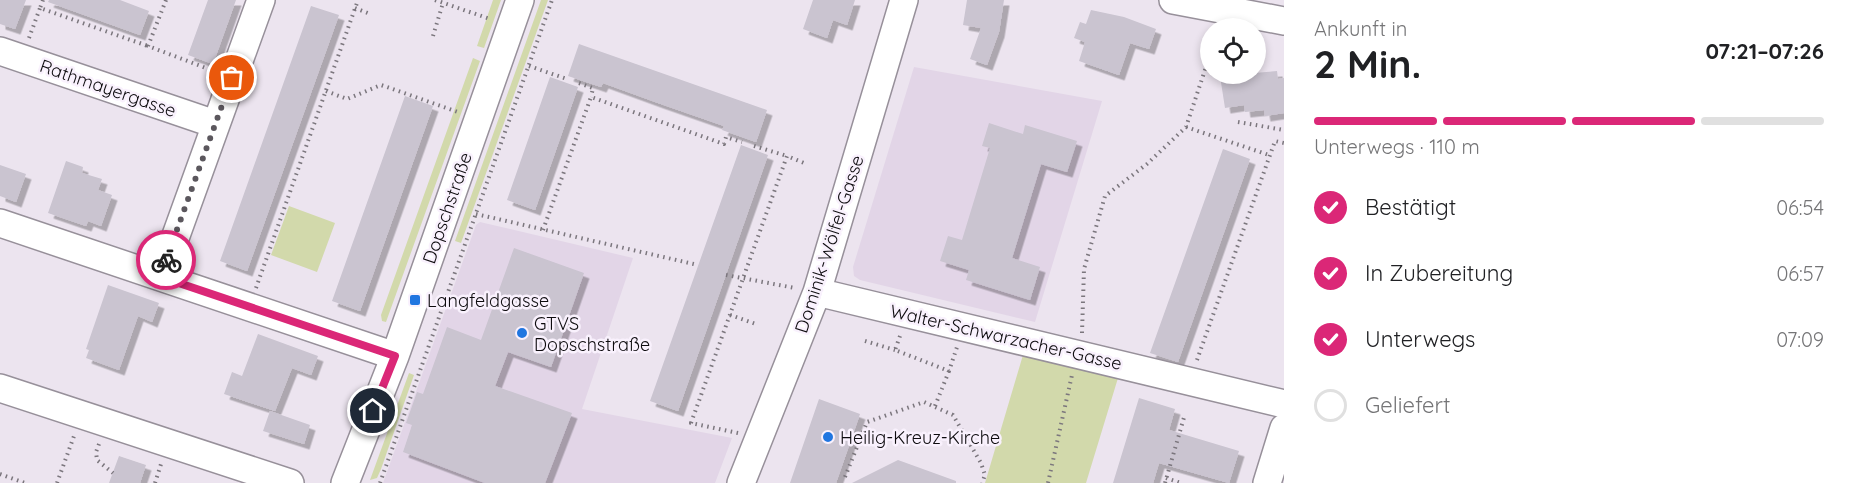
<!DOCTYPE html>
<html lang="de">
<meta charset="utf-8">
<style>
body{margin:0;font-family:Quicksand,sans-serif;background:#f6f6f6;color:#202124;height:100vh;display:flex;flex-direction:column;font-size:22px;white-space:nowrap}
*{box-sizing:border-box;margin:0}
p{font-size:20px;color:#757577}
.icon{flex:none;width:33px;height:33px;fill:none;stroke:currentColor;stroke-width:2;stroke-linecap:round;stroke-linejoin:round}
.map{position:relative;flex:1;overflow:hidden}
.sheet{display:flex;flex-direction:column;background:#fff;width:570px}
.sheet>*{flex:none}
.buttons{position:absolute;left:1200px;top:18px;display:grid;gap:12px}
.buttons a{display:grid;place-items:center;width:66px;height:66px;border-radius:50%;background:#fff;box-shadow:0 3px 9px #0003;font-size:30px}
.pin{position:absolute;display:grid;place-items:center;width:51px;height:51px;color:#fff;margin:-26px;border:3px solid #fff;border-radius:50%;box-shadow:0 2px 6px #0007}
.courier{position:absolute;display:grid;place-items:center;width:60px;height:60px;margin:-30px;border:4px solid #db2777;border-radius:50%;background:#fff;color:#222;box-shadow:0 2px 8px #0007}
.summary em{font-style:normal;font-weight:700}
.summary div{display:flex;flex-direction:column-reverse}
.summary{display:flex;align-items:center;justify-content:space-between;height:102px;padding:0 30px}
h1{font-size:39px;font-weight:700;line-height:45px}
.bar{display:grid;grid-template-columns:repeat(4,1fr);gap:9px 6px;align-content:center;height:72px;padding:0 30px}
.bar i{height:8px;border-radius:4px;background:#e0e0e0}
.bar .current{background:#db2777}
.bar p{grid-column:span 4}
ol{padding:0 30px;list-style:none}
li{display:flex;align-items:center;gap:18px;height:66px}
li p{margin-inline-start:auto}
li .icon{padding:6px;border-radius:50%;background:#db2777;color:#fff;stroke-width:4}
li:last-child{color:#757577}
li i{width:33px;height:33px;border:3px solid #e0e0e0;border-radius:50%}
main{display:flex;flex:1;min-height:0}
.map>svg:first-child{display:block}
.built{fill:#e2d5e7}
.green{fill:#d2d9ab}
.building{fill:#cac4d0;filter:url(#shadow)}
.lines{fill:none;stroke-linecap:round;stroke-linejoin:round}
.minor-casing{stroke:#97909a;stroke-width:30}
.path{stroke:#7b767d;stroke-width:4;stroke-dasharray:1.5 4.5;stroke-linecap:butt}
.minor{stroke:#fff;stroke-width:27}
.done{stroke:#5b575d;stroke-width:6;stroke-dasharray:0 10.8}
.route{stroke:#db2777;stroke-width:8}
.poi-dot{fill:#2076e0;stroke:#f9f1fd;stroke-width:2}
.labels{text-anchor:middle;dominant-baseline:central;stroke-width:5;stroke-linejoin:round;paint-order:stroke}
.street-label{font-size:18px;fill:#0d0b0e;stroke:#f9f1fd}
.poi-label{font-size:18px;fill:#0d0b0e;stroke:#f9f1fd;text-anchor:start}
</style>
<main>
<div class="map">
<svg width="1284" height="483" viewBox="0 0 1284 483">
<defs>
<filter id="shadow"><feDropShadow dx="5.5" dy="5.5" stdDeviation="0" flood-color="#0004"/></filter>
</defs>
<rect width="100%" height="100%" fill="#ece4ef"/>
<path class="built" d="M914,67l188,34 -67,221 -175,-42 -6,-4 -1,-9z
M480,222l153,36 -51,151 150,29 -17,45h-332l93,-258z"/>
<path class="green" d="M493,0h8l-17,48 -7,-2z
M541,0h7l-87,243 -6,-2z
M473,58l7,3 -94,261 -4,-1 -1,-6z
M289,206l46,17 -18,49 -46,-17z
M1023,355l95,23 -32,105h-101z
M409,373l5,2 -33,94 -4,9 -7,2z"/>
<path class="building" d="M0,0h26l-11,29 -15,-5z
M49,0h71l29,11 -9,24 -92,-33z
M208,0h28l-23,64 -25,-9z
M813,0h42l-8,25 -14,-5 -6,18 -24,-9z
M967,0h37l-5,32 -12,33 -17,-6 11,-31 -18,-3z
M311,6l28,9 -92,256 -27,-10z
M1091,10l33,7 32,12 -7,20 -19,-6 -11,32 -40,-14 6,-19 -11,-4 6,-16 6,2z
M579,44l188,66 -11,32 -34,-12 2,-4 -66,-23 -55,-20 -2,4 -33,-11z
M1277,71l1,8 6,-1v35l-19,3 -1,-6 -19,2 -1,-7 -19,3 -5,-32z
M550,77l28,10 -43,123 -28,-10z
M405,96l28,10 -73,205 -28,-10z
M989,123l34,11 2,-9 52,16 -10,31 -26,-8 -29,94 28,9 -10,33 -64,-20 3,-10 -29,-9 8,-25 14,4 28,-92 -8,-2z
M741,145l27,10 -90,256 -28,-10z
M1223,149l27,10 -72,203 -28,-9z
M66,161l17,6 -1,6 20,6 -4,11 14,5 -11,31 -13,-5 -2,5 -38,-13z
M0,165l26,9 -10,28 -16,-6z
M514,248l70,25 -33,94 -43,-15 -13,34 77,27 -27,70h-60l-82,-31 9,-27 -6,-2 11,-31 6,2 24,-67 34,13z
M108,285l51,18 -7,19 -14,-6 -19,54 -33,-12 3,-8 -3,-1z
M258,334l60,22 -7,19 -19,-7 -17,43 -51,-17 8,-22 10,4z
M1139,398l36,11 -6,21 70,21 -10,32 -70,-20 -6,20h-40z
M819,399l41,15 -24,69h-46z
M270,411l40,14 -6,19 -41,-13z
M119,456l27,9 -6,18h-31z
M898,460l58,21v2h-104z"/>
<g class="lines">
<g class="minor-casing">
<path id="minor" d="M1173,0l111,21
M0,51l215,73
M0,223l395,133
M161,277l100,-277
M817,292l467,112
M0,388l290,95
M345,483l50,-127 125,-356
M741,483l76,-191 87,-292
M1267,483l17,-55"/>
</g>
<path class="path" d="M43,0l-3,8 108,38
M166,0l-18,46 66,25
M435,0l55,19
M355,8l15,6
M433,36l10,-33
M29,38l11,-30
M529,66l38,13
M579,83l14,5 -2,9
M326,91l21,8 34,-14 77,27
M1238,122l46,8
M1186,127l83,28
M754,146l33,10
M476,214l222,51
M543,230l48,-133 133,47 2,-7 16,5
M726,275l69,13
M256,288l102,-288
M730,315l26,9
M1082,333l2,-64 21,-73 42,-32 39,-37 24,-72
M900,336l-5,14 54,21 8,-24
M865,341l30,9
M1197,360l78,-219 9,2
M935,406l14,-35
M738,433l-47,-10 96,-267 17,7
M99,444l-3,8 1,8 16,13
M0,474l25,9
M845,477l22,-55 57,-20 29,13 28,48 4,12 -3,8
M1166,478l15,5
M57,483l17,-47
M155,483l6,-19
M380,483l172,-483
M1048,483l24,-108
M1165,483l20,-69"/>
<use href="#minor" class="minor"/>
</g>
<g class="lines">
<path class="done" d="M166,260l66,-182"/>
<path class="route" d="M166,260l-5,17 234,79 -22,55"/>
</g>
<g class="poi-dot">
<rect x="409" y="294" width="12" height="12" rx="3"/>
<circle cx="522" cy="333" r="6"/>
<circle cx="828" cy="437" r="6"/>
</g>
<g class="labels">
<g class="street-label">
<text transform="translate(108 88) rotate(19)">Rathmayergasse</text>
<text transform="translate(447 208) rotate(-71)">Dopschstraße</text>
<text transform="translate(829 244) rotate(-72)">Dominik-Wölfel-Gasse</text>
<text transform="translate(1006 337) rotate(13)">Walter-Schwarzacher-Gasse</text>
</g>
<g class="poi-label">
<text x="427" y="300">Langfeldgasse</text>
<text x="534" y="323">GTVS<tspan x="534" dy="21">Dopschstraße</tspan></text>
<text x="840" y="437">Heilig-Kreuz-Kirche</text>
</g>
</g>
</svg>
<div class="buttons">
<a><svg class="icon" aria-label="locate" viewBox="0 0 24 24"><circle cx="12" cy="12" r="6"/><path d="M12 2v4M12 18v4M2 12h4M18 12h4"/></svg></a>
</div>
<div class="pin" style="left:232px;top:78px;background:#ea580c"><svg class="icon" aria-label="bag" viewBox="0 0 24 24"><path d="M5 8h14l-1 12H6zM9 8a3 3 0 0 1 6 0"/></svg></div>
<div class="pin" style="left:373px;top:411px;background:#1f2937"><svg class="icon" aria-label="home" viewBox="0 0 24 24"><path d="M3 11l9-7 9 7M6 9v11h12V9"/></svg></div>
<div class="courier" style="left:166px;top:260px"><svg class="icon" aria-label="bike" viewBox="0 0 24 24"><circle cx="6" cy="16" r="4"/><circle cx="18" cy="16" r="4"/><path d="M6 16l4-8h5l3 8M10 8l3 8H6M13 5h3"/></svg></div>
</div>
<section class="sheet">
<div class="summary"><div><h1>2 Min.</h1><p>Ankunft in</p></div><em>07:21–07:26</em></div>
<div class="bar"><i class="current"></i><i class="current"></i><i class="current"></i><i></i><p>Unterwegs · 110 m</p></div>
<ol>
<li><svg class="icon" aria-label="check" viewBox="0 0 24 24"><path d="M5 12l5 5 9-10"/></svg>Bestätigt<p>06:54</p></li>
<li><svg class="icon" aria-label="check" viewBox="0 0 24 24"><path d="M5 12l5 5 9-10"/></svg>In Zubereitung<p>06:57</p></li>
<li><svg class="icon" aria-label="check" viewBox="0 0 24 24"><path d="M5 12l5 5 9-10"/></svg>Unterwegs<p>07:09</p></li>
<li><i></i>Geliefert</li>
</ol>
</section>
</main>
